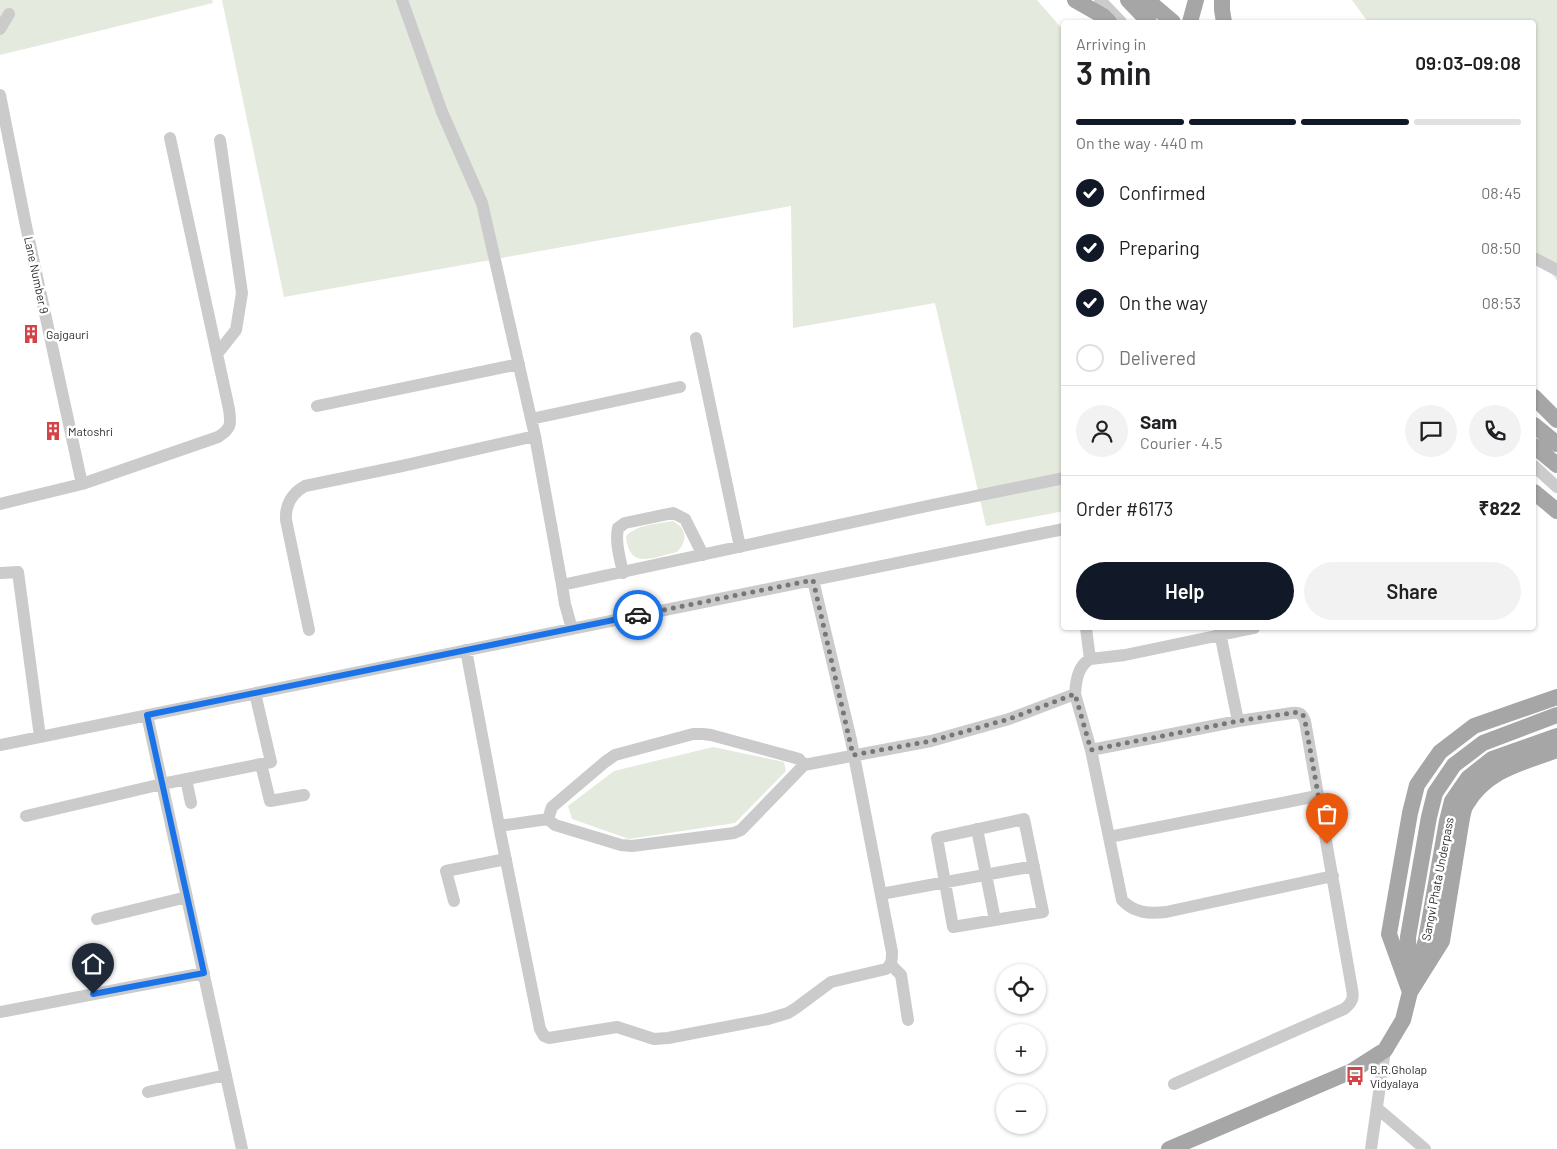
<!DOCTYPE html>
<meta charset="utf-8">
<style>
body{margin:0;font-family:Barlow,sans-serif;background:#f2f2f2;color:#202124;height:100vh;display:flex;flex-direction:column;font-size:19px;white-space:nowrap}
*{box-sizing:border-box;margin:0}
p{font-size:16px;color:#757577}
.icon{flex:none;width:28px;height:28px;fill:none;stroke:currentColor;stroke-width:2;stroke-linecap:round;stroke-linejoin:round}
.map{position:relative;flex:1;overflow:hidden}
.details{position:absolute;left:1061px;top:20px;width:475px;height:610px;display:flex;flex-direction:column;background:#fff;border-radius:5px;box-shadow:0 1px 4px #0004}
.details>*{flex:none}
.tools{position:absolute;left:996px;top:964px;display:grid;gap:10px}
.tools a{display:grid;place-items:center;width:50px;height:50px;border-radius:50%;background:#fff;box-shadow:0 1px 4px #0004;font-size:25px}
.pin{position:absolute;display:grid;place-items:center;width:42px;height:42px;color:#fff;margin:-51px -21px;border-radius:50% 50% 50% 0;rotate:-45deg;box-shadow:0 0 5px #0007}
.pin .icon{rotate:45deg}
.courier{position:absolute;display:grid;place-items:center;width:50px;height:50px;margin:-25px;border:4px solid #1a73e8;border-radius:50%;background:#fff;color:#222;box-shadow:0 1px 6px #0007}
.head em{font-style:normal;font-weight:600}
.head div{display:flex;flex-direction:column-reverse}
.head{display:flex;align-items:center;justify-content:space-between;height:85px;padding:0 15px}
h1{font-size:32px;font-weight:600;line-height:38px}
.bar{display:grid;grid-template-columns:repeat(4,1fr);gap:8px 5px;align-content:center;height:60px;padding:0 15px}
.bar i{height:6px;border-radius:4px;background:#e0e0e0}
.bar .current{background:#111827}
.bar p{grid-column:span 4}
.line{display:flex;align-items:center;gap:12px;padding:0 15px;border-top:1px solid #e0e0e0}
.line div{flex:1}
.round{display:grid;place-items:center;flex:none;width:52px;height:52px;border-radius:26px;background:#f2f2f2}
ol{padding:0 15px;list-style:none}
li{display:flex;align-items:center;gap:15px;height:55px}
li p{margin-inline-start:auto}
li .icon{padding:5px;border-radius:50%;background:#111827;color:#fff;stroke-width:4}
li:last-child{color:#757577}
li i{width:28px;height:28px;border:2px solid #e0e0e0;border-radius:50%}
.button{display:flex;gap:10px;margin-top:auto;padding:10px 15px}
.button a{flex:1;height:58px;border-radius:30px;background:#111827;color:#fff;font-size:20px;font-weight:600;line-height:58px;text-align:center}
.button a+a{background:#f2f2f2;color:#202124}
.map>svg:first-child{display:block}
.green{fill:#e4eade}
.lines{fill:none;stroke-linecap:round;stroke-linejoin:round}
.minor{stroke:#cbcbcb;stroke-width:12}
.major{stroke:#a6a6a6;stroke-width:16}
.done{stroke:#777;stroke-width:5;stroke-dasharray:0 9}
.route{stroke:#1a73e8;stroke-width:6}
.labels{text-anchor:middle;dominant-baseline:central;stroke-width:5;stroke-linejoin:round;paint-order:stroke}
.street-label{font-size:12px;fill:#2e2e2e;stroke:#fff}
.poi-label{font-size:12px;fill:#2e2e2e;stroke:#fff;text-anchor:start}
</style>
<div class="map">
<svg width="1557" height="1149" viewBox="0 0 1557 1149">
<rect width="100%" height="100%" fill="#fff"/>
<path class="green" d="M0,0h212l1,3 -213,52z
M222,0h815l27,31v480l-78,15 -51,-223 -142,25 -2,-122 -507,91z
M1352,0h205v281l-23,-32v-227h-166z
M673,521c15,8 14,21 4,31 -24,5 -48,19 -51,-16 12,-12 31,-12 47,-15z
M713,747l71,15 2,9 -51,52 -106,16 -57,-20 -4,-13 46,-35z"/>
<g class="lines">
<path class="minor" d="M402,0l40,112 40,91 53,233 27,149
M1100,0l21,22
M0,29l9,-15
M0,95l26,131 56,258
M1534,258l23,12
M696,338l44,209
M217,354l19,-24 6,-37 -22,-153
M317,406l202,-42
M531,419l149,-32
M1534,466l23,21
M0,504l82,-20 136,-47c14,-9 13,-13 11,-28l-59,-271
M0,573l18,-1 22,165
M623,573c-3,-15 -8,-30 -5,-45l7,-5 48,-10 12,6 18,36
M1219,628l19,93
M572,629l-7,-25 -3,-19 370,-80 132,-27
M309,630l-23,-110c-1,-15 6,-27 19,-34l97,-20 133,-30
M466,650l33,176 41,203 4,7 5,2 68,-11 37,12 14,-1 100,-19 20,-6 8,-5 35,-26 55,-13c6,-5 6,-9 6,-17l-41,-212 -38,-160
M1090,659l35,-4 129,-27
M1075,694l16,56 147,-29 54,-8c8,-1 10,1 13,8l47,268c2,9 0,14 -8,20l-170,75
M147,715l95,434
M0,745l1064,-216
M1091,750l31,150c12,13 27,14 44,12l167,-36
M261,764l9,37 34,-6
M186,779l5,24
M26,816l136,-32 109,-22 -16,-69
M548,819l4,-12 53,-45 10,-7 78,-21h10l8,1 81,22 7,2 5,6
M1024,819l19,93 -90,15 -16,-89z
M499,826l49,-7 7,6 66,20 11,1 102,-13 7,-3 63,-65 127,-24 78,-22 66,-25c1,-14 3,-28 15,-35l-4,-31
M977,829l18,91
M1109,837l208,-41
M881,894l153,-28
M454,901l-8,-30 60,-12
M97,919l90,-22
M891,965l10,10 7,45
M0,1012l204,-39
M148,1092l78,-17
M1378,1109l47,40
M1371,1149l14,-99"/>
<path class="major" d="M1075,0l28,16 6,6
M1128,0l21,22
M1147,0l26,22
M1222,0v10l2,12
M1190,22l6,-22
M1534,397l23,23
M1534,425l23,19
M1534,446l23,19
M1534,492l23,19
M1417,971l9,-31 21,-119 5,-20 16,-23 24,-19 65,-23
M1409,975l-1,-38 21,-120 6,-24 19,-28 29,-22 74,-28
M1410,992l-21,-58 21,-121 7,-28 23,-33 34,-26 83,-29
M1169,1149l183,-78 33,-21 18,-30 7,-28 32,-51 19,-117c1,-6 2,-14 5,-19 20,-35 56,-42 91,-55"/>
</g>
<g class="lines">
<path class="done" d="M638,615l175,-35 40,175 78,-14 78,-22 66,-25 16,56 147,-29 60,-9 5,3 2,6 22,123"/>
<path class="route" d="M93,994l111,-21 -57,-258 491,-100"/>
</g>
<defs>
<g id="building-bare" transform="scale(1.5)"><path d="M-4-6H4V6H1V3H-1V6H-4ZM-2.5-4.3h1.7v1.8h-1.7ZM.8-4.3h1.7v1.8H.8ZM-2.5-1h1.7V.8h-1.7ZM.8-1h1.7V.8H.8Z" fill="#d14447" stroke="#fff" stroke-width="2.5" paint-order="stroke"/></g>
<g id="bus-bare" transform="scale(1.5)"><path d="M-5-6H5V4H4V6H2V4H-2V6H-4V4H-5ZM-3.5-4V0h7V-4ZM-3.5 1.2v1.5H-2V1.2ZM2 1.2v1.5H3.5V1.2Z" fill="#d14447" stroke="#fff" stroke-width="2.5" paint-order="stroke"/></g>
</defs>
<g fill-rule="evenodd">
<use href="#building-bare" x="31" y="334"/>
<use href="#building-bare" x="53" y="431"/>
<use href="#bus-bare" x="1355" y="1076"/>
</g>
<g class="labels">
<g class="street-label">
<text transform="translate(37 275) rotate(78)">Lane Number 9</text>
<text transform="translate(1437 879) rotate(-79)">Sangvi Phata Underpass</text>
</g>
<g class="poi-label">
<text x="46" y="334">Gajgauri</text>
<text x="68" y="431">Matoshri</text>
<text x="1370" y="1069">B.R.Gholap<tspan x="1370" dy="14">Vidyalaya</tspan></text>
</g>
</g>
</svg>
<div class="tools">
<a><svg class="icon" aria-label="locate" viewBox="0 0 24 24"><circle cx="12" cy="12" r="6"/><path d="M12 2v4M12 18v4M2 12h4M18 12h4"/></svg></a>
<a>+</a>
<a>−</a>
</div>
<div class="pin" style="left:1327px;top:844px;background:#ea580c"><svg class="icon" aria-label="bag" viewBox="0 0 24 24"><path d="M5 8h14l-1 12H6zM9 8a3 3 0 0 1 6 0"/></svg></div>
<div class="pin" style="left:93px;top:994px;background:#1f2937"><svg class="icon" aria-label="home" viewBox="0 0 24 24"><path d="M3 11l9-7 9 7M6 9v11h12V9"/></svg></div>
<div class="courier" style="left:638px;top:615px"><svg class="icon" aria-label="car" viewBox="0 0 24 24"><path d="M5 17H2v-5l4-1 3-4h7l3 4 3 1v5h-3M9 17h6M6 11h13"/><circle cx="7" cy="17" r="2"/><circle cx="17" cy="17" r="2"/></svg></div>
<section class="details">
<div class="head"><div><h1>3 min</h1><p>Arriving in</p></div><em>09:03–09:08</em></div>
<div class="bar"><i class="current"></i><i class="current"></i><i class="current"></i><i></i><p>On the way · 440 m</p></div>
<ol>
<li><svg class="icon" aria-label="check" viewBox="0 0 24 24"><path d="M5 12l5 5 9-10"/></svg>Confirmed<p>08:45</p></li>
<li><svg class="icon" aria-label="check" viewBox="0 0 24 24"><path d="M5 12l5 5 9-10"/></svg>Preparing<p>08:50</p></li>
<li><svg class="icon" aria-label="check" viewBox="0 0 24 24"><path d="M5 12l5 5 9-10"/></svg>On the way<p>08:53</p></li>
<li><i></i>Delivered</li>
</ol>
<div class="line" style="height:90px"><a class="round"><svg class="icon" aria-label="person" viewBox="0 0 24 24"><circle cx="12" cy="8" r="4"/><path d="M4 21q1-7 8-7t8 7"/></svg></a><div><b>Sam</b><p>Courier · 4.5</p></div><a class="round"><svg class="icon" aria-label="chat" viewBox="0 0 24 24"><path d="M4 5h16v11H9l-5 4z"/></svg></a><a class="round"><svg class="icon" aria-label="phone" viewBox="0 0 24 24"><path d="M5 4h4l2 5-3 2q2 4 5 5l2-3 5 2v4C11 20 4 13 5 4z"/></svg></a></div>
<div class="line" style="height:65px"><div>Order #6173</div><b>₹822</b></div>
<div class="button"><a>Help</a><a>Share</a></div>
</section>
</div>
